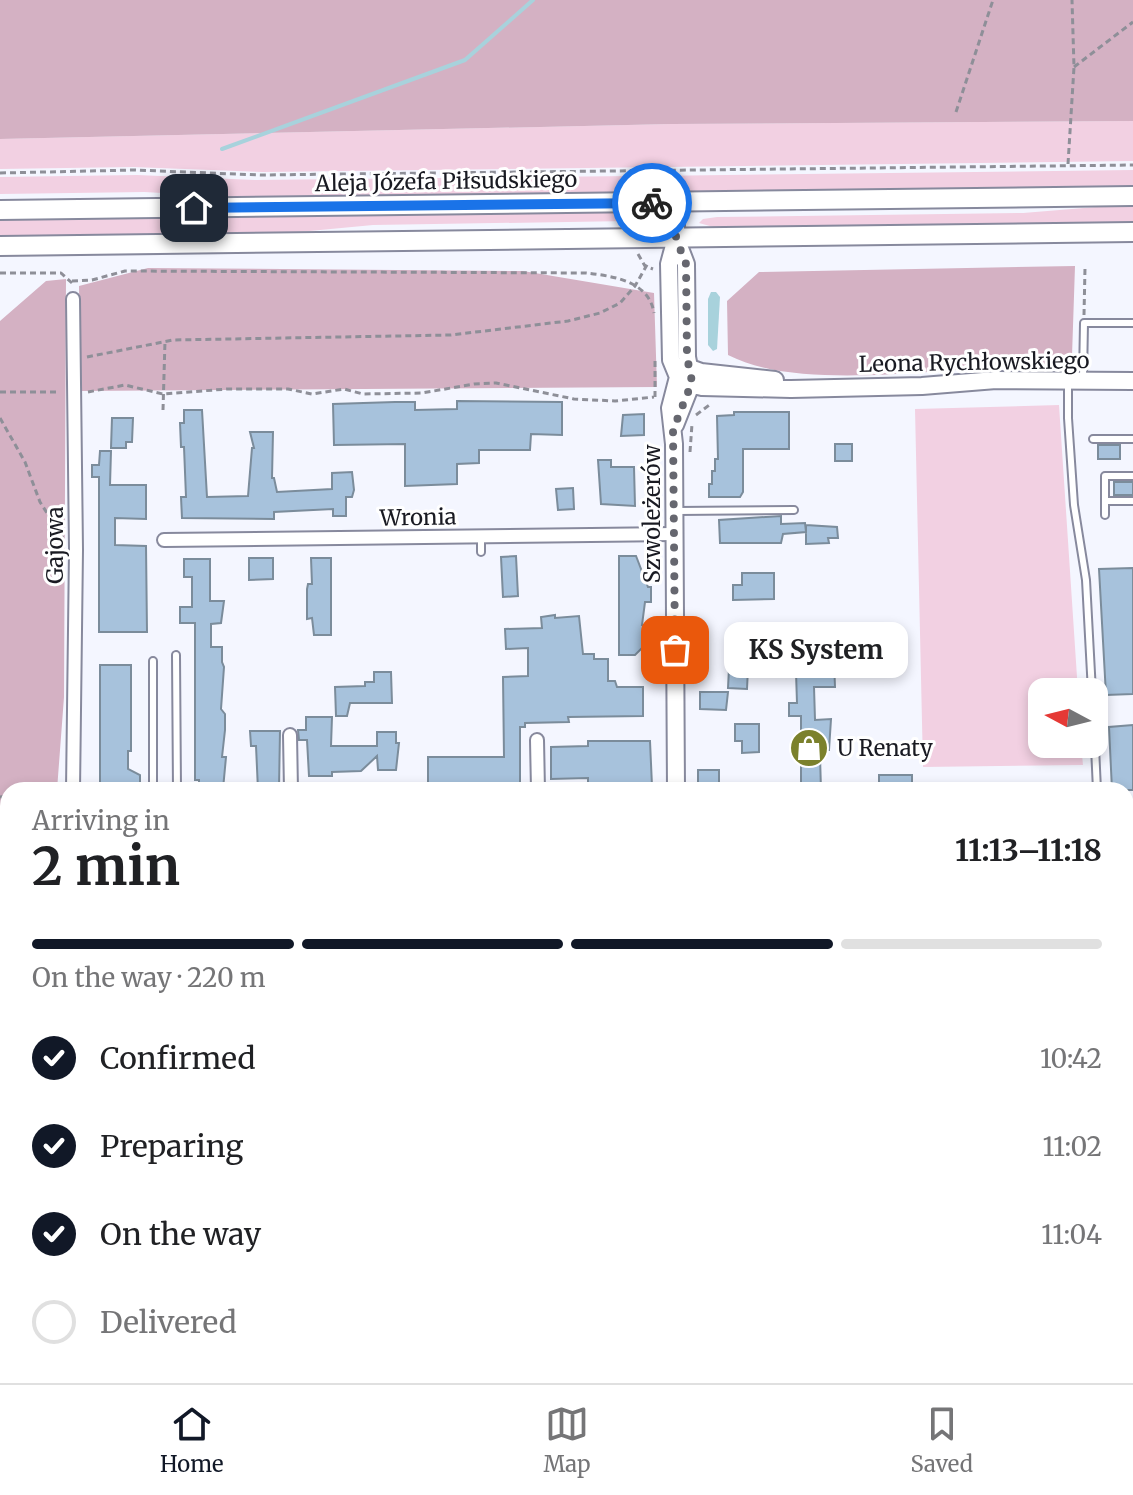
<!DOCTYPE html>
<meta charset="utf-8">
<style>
body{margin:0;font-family:Merriweather,serif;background:#f2f2f2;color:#202124;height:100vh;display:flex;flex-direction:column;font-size:30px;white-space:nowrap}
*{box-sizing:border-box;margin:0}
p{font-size:26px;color:#757577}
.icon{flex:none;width:44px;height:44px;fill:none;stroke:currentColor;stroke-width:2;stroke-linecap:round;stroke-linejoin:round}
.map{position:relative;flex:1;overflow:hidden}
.panel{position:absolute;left:0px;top:782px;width:1134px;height:602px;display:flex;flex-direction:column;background:#fff;border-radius:24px 24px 0 0;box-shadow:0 4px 12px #0003}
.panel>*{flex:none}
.needle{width:52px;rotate:277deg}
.fabs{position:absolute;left:1028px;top:678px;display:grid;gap:16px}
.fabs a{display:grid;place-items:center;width:80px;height:80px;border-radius:16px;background:#fff;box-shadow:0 4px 12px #0003;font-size:40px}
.pin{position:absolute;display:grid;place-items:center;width:68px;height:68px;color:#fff;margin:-34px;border-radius:16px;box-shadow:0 4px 12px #0006}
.courier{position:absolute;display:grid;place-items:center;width:80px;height:80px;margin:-40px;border:6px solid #1a73e8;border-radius:50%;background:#fff;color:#222;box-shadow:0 2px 10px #0007}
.bubble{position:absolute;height:56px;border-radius:16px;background:#fff;box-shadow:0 4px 12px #0003;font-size:26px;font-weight:700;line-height:56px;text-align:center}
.summary em{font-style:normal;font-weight:700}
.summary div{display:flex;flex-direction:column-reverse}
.summary{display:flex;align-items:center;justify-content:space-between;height:136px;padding:0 32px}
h1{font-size:52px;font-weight:700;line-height:60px}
.bar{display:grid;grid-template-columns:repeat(4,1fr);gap:12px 8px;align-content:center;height:96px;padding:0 32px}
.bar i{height:10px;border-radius:6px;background:#e0e0e0}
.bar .selected{background:#111827}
.bar p{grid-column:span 4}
ol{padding:0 32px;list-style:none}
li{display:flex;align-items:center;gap:24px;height:88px}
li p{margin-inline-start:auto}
li .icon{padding:8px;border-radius:50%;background:#111827;color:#fff;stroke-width:4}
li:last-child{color:#757577}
li i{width:44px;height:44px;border:4px solid #e0e0e0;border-radius:50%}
.dock{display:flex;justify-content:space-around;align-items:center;height:112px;border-top:2px solid #e0e0e0;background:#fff;font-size:22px;color:#757577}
.dock a{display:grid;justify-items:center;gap:4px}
.dock .selected{color:#111827}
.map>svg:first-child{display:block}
.green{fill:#f2d0e2}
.forest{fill:#d4b1c3}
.water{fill:#a8d2dc}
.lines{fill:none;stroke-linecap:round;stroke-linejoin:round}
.stream{stroke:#a8d2dc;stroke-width:4}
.building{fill:#a7c2dc;stroke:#7b8c9b;stroke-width:2}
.lane-casing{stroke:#87899d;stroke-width:10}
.street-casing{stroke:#87899d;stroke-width:16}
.secondary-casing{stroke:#87899d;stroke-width:20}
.primary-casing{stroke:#87899d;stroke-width:22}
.path{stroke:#8e8f98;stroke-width:3;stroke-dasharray:6 4;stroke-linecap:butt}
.lane{stroke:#fff;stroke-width:6}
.street{stroke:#fff;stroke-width:12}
.secondary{stroke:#fff;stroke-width:16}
.primary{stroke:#fff;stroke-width:18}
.done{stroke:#66676f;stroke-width:8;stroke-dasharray:0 14.4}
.route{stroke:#1a73e8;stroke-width:10}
.labels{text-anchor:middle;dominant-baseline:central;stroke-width:6;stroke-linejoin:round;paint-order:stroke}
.street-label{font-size:22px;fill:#191a22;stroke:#fff}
.poi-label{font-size:22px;fill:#191a22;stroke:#fff;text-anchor:start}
</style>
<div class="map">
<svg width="1133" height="1383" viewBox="0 0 1133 1383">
<rect width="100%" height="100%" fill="#f4f6ff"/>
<path class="green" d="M1133,121v40l-870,11 -130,-5 -133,2v-30l671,-15z
M1133,170v17l-486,6v-12l3,-5z
M137,175l118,5 378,-4v17l-379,5 -110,-6 -144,2v-17z
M1133,204v19l-416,5 -18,-5 4,-4 14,-2 306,-4z
M628,211v10l-255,4 -74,7 -299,4v-17z
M1059,405l19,287h-36v52h39l2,21 -160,2 -8,-358z"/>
<path class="forest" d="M0,0h1133v121l-462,3 -671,15z
M1075,266l-3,90 -6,13c-25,0 -50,-2 -75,-1 -74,3 -197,21 -263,-13l-1,-54 32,-29z
M148,268l375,3 131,22 3,94 -577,4 -1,-105z
M66,279l-2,418 -7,93h-49v586h51v7h-59v-1062l46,-40z"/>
<path class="water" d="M711,292h5l4,5 -3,52 -4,2 -5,-6v-46z"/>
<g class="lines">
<path class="stream" d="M222,149l243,-89 68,-60"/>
</g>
<path class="building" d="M457,401l105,1v33l-31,-1 -1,16h-51v13l-22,1v20l-52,2v-42l-71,1 -1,-41 62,-2h20v8l42,-1z
M184,410h18l5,87 41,-1 4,-48h2l-4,-16h23l-1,46h2l3,14 55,-3v-16l20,-1 2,18 -2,7h-6v19h-13v-7l-59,3v7l-92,-1 -1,-21h5l-2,-50h-3l-1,-24h4z
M734,412h55v37h-46v43l-3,5h-31v-13h3v-13h3v-12h3l-1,-43 17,-1z
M644,414v21l-23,1 2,-21z
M112,418h21l-1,24h-6v6h-15z
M835,444h17v17h-17z
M1098,445h22v14h-22z
M100,451h11l-1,34h36v34l-31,-1v27l31,1 1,86h-48v-155h-7v-12h7z
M598,460h13v7h23l1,39 -34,-2z
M1114,482h19v13h-19z
M573,488l1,21 -16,1 -2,-21z
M781,516v8l24,-1 1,9 -23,2 -2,9h-61l-1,-23z
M806,525l31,2 1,11h-10l1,5 -23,1z
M516,556l2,40 -15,1 -2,-40z
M619,556h17l12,31h3v15h-6l-3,23h9v14l-16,16h-16z
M249,558h24v21l-24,1z
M311,558h20v77h-17l-2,-17 -5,1v-30l1,-5h4z
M184,559h26v42h14l-3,22 -10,1v23h11v15l2,5 -3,42 4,5v16l-3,27h4l-3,32h-24v-9h-4v-157h-15v-16h12v-30h-8z
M1133,568v126l-27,1 -7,-126z
M742,573h32v26l-41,1v-15h9z
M555,615v3l24,-2 4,38h11v5h14v22h7l2,6h26v29l-75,1 1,5 -44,1v4h-5v59l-92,-1v-28h76l-1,-80 25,-1v-28l-22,1 -1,-20 37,-1 -1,-11z
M834,660l1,27h-21l1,33 16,-1 -2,31h-7l-2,6 1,34h-20v-74h-12v-13h8l-1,-31 26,-1 -1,-10z
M100,665h31v86h-3v18l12,6v15l-40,-1z
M729,668h19l-1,21 -19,-1z
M374,672h17l1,31h-42l-3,13h-11l-1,-29 30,-1v-4h9z
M700,692h28l-2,18 -26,-1z
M306,717h26l-1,29h46v-14h19v11h3l-3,27h-18l-1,-14 -16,15 -29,1v4h-23l-2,-36h-8l-1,-10h8z
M735,724h24v28l-17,1v-12h-7z
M1133,725v65h-21l-3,-63z
M250,731h30l-1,58 -21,1 -2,-44h-5z
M588,741h62l2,45 -64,1v-9l-37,1v-32l37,-1z
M698,770h21v20l-21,-1z
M879,775h33v15h-33z"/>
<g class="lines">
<g class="lane-casing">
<path id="lane" d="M1083,377l1,-54h49
M1068,381v37l6,87 12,75 6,112
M1093,439h40
M1106,501h27
M677,511l117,-1
M1105,515v-39h28
M481,535v17
M176,655l1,135
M153,661v129
M1094,725l3,65
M1126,1338l7,3
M589,1376v7
M605,1381v-5"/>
</g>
<g class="street-casing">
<path id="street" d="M164,540l510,-6
M290,735l1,55
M537,740l1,50
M73,790l3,-240 -3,-251
M1126,1212h7
M76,1376v7"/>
</g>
<g class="secondary-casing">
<path id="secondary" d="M690,368l11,4 74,8
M678,377l7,6 17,4 89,2 131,-3 74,-6 137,1
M675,425l17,-43 -5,-25 -1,-93 -10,-26
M676,790l-2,-346 -4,-36 8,-31 -7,-17 -2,-96 7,-26v-35
M680,1376v7"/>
</g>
<g class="primary-casing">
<path id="primary" d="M0,210l1133,-14
M0,246l1133,-14"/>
</g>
<path class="path" d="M1074,67l59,-45
M956,112l37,-112
M1068,164l6,-97 -2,-67
M637,171v17
M644,171l1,15
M0,173l135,-3 125,5 873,-10
M638,254l7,12 8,3
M0,273h61l11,10
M72,281l20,-1 33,-9 461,2c27,3 63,8 68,40
M1084,315l1,-47
M87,357l86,-17 278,-5 117,-14 32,-8 20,-10 15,-17 13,-23
M655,361v36
M0,392h60
M88,392l37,-7 38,9 64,-5h61l24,5 32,-5 19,5 59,-1 52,-9 22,-1 78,16 41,2 39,-4
M163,410l2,-69
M696,415l16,-12
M0,418l25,44 15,40 23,36
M690,452l2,-28
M0,797l8,-1
M0,1157h8
M0,1301l8,-12"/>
<use href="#lane" class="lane"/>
<use href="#street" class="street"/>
<use href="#secondary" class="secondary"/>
<use href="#primary" class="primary"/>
</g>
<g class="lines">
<path class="done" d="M652,203h24v35l10,26 1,93 5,25 -19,48 2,220"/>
<path class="route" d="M194,208l458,-5"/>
</g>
<defs>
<g id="shop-disc" transform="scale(2)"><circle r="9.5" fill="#7b812c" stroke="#fff"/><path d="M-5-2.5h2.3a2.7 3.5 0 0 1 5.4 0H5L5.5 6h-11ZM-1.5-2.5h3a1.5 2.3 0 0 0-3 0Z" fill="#fff"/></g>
</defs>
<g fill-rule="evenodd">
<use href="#shop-disc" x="809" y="748"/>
</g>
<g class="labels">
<g class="street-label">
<text transform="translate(446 181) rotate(-1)">Aleja Józefa Piłsudskiego</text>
<text transform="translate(974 362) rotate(-1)">Leona Rychłowskiego</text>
<text transform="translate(652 514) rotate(-90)">Szwoleżerów</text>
<text transform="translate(418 517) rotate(-1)">Wronia</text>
<text transform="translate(55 545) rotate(-90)">Gajowa</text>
</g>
<g class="poi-label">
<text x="837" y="748">U Renaty</text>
</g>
</g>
</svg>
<div class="fabs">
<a><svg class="needle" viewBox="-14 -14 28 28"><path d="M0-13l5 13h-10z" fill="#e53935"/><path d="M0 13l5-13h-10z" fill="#757577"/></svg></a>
</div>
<div class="pin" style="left:675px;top:650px;background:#ea580c"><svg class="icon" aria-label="bag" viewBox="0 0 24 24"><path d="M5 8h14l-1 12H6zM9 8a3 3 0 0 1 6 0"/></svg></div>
<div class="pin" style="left:194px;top:208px;background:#1f2937"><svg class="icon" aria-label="home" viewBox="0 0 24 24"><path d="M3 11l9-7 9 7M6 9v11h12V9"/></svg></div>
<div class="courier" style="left:652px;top:203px"><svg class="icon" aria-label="bike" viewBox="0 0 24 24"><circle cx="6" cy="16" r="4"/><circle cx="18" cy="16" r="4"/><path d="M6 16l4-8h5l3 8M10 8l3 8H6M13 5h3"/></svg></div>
<div class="bubble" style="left:724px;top:622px;width:184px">KS System</div>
<section class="panel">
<div class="summary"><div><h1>2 min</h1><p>Arriving in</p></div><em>11:13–11:18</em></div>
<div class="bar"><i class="selected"></i><i class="selected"></i><i class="selected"></i><i></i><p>On the way · 220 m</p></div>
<ol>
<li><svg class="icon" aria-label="check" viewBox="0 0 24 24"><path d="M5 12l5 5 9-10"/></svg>Confirmed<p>10:42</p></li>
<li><svg class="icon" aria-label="check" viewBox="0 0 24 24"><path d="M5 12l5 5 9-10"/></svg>Preparing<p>11:02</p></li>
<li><svg class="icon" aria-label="check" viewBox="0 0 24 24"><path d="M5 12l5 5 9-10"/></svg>On the way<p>11:04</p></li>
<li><i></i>Delivered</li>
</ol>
</section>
</div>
<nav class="dock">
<a class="selected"><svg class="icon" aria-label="home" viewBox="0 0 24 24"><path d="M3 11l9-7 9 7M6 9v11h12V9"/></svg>Home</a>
<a><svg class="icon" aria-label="map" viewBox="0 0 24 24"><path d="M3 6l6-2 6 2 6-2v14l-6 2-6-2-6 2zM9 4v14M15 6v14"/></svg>Map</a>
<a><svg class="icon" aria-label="saved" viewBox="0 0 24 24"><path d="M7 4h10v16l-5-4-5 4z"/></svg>Saved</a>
</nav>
